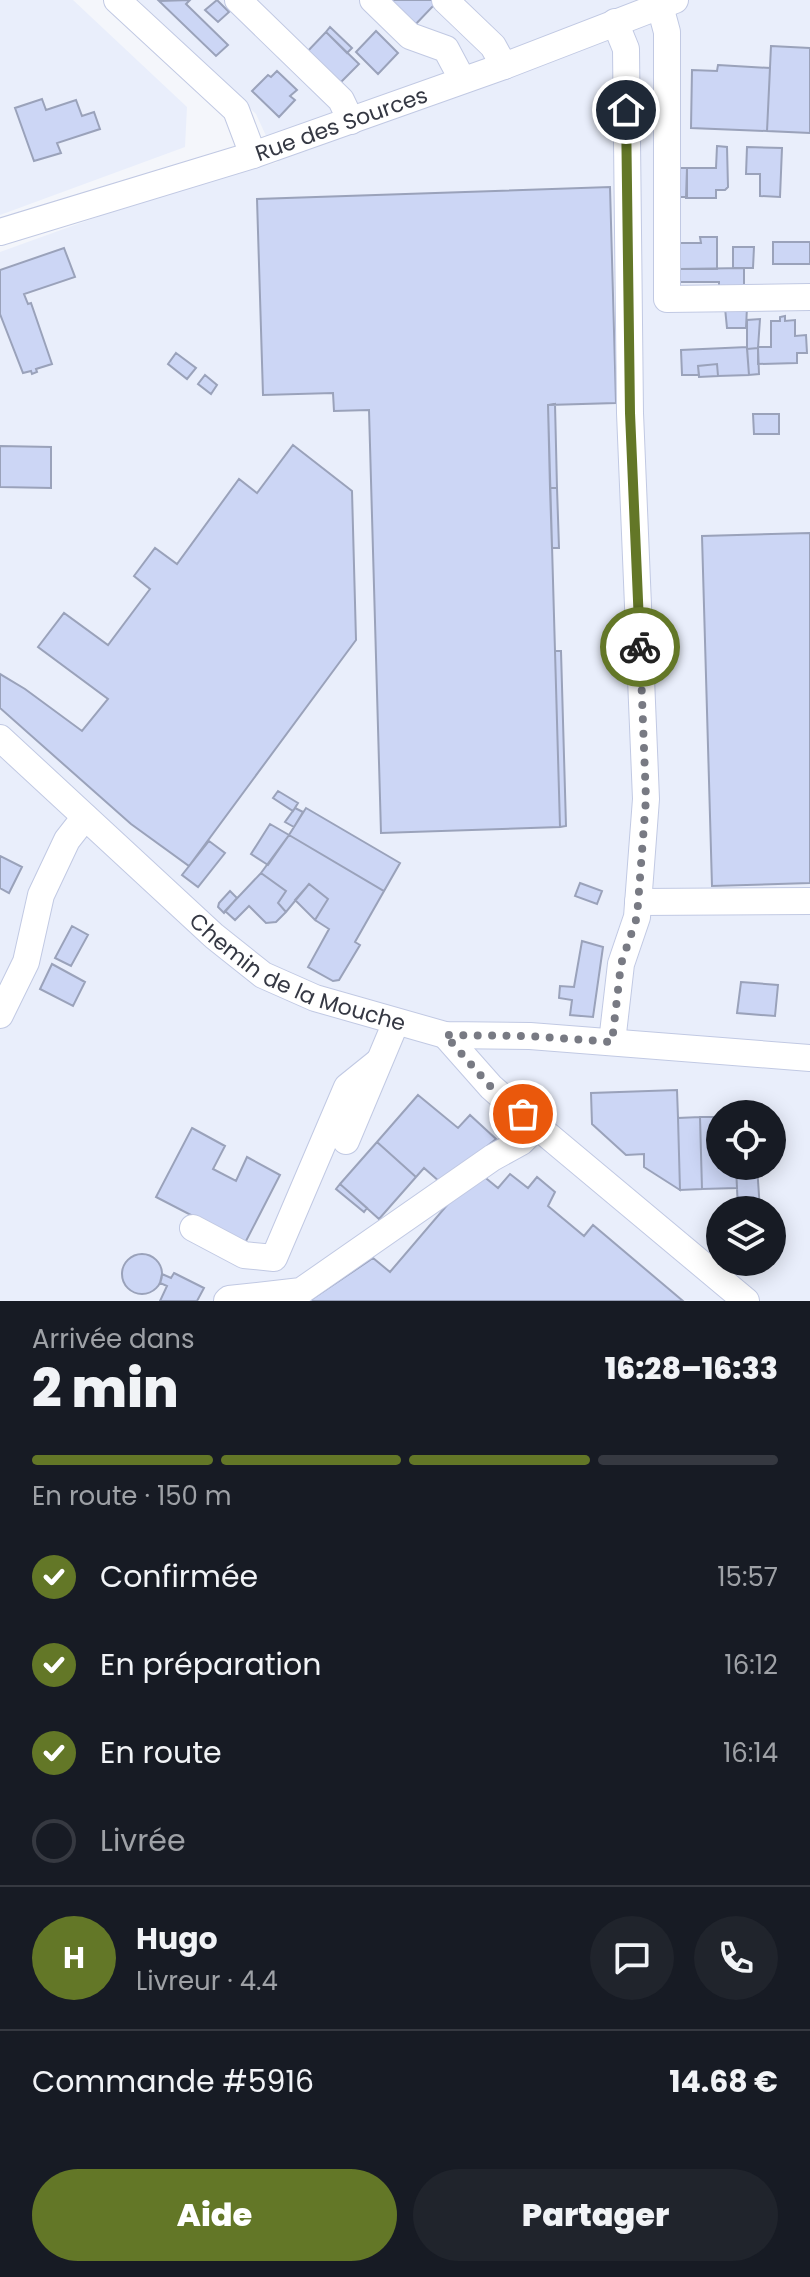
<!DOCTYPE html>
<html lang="fr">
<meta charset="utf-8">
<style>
body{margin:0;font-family:Poppins,sans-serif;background:#20242c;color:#f1f3f6;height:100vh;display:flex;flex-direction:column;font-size:30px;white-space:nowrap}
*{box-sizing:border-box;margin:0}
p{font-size:26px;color:#9ea1a6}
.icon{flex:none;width:44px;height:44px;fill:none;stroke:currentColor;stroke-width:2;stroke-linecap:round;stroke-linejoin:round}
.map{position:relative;height:1301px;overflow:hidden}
.side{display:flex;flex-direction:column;background:#171b24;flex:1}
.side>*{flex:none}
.fabs{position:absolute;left:706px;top:1100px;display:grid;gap:16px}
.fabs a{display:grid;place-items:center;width:80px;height:80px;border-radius:50%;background:#171b24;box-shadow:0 4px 20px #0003;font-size:40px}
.pin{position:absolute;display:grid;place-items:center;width:68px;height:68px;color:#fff;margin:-34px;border:4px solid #fff;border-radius:50%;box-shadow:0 2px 8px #0007}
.courier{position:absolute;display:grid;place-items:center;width:80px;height:80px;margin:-40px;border:6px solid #637727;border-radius:50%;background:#fff;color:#222;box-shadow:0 2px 10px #0007}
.head em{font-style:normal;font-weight:800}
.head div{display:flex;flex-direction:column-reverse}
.head{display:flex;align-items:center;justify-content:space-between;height:136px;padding:0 32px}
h1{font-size:52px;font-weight:800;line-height:60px}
.bar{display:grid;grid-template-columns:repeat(4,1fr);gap:12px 8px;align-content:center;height:96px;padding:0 32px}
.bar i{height:10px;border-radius:6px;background:#363941}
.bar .on{background:#637727}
.bar p{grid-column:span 4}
.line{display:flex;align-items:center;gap:20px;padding:0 32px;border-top:2px solid #363941}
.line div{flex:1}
.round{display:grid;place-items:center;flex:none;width:84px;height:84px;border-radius:42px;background:#20242c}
ol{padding:0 32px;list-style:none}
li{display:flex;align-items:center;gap:24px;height:88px}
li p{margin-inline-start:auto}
li .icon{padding:8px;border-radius:50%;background:#637727;color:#fff;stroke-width:4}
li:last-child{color:#9ea1a6}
li i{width:44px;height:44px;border:4px solid #363941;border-radius:50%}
.action{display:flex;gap:16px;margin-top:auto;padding:16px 32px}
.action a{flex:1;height:92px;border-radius:48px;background:#637727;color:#fff;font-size:32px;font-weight:800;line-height:92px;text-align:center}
.action a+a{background:#20242c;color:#f1f3f6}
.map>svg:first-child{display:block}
.built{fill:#e9eefb;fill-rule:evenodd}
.building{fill:#ccd6f5;stroke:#9aa2ba;stroke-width:2}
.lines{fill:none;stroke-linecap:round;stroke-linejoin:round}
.minor-casing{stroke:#c1c9e3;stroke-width:28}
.minor{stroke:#fff;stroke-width:26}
.done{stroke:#787a83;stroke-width:8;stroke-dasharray:0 14.4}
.route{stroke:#637727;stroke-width:10}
.labels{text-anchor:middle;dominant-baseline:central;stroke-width:7;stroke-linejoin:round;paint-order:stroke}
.street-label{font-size:22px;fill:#353843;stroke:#fff}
</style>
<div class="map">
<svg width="810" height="1301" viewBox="0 0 810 1301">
<rect width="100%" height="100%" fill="#f4f6fb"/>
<path class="built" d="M0,0h73l114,107 -2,40 -185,68z
M138,0h672v1301h-810v-1049l133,-48 145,-42 -22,-48zM720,1114h52v52h-52zM720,1210h52v52h-52z"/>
<path class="building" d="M190,0l-4,4 42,41 -12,11 -57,-55z
M217,0l12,12 -11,10 -13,-12z
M382,0h52l2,3 -24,25z
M330,27l22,21 -5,5 -21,-21z
M376,31l22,22 -20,21 -22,-22z
M326,32l33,32 -21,21 -33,-31z
M771,46l39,2v85l-43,-2z
M718,65l52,3 -3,63 -76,-3 1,-58 25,1z
M277,71l20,19 -7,6 5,4 -16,17 -27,-26 16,-16 3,2z
M42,99l4,11 30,-10 6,16 12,-4 6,17 -43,14 4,10 -27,8 -19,-53z
M717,146l10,1 1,40 -3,3h-9v8h-30l1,-30h29z
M747,147l35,1 -2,49 -20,-1v-22h-14z
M674,168h13v29h-12z
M610,187l6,216 -68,2 12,422 -179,6 -12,-423 -35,1 -1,-18 -70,2 -6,-196z
M700,237h17v32h-37v-26h21z
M773,242h37v22h-37z
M733,247h21l-1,21h-20z
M64,248l11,29 -51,17 4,10 3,-1 21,61 -16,5 1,3 -5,2 -1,-3 -8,2 -23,-59v-44z
M744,268v18l-25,1v-5h-39v-13z
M747,307l-1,21h-19l-2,-20z
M785,316v5l10,-1v16l11,-1 1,18h-10v10l-39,1v-17h13v-26h9v-4z
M760,319l-2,29 -11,1v-29z
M747,347l2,28 -31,1 -1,-12 -19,2 1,9h-17l-1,-25z
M758,348l1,26 -10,1 -2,-26z
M176,353l20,15 -9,11 -19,-15z
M717,364l1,12 -19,1 -1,-11z
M205,375l12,10 -6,9 -13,-10z
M555,404l2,84h-7l-2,-83z
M753,414h26v20h-25z
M293,445l59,46 4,149 -167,226 -58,-42 -131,-116v-34l25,15 57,42 26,-32 -70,-52 26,-34 44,32 42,-56 -16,-13 21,-28 22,16 62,-85 18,14z
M0,446l51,1v41l-51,-1z
M550,488h7l2,60h-7z
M810,533v350l-98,3 -10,-350z
M555,651h6l5,175 -6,1z
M278,791l20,12 -5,8 -20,-13z
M295,808l8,4 -9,15 -9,-5z
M306,808l94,55 -16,28 -95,-56z
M270,824l19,11 -21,30 -17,-11z
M289,835l95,56 -29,51 5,3 -21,35 -6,1 -25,-14 21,-38 -14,-9 13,-21 -19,-15 -23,28 -8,-9 8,-12 -25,-18z
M209,841l16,12 -27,34 -16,-12z
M0,856l22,11 -13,26 -9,-5z
M261,873l25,18 -8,12 8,9 -10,10 -10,1 -17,-17 -14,14 -10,-9z
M580,883l22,8 -5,13 -22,-8z
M309,884l19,15 -13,21 -20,-20z
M230,891l7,7 -13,15 -6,-6 1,-4z
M72,926l16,9 -17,31 -16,-8z
M582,941l21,6 -10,70 -23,-2 2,-15 -13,-2 1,-12 14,1z
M52,964l33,18 -12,24 -33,-17z
M741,982l37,3 -3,31 -38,-3z
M677,1090l1,28 2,72 -36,-23v-13l-18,1 -34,-31 -1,-31z
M418,1095l40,33 12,-13 26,24 -55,44 -17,-15 -8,9 -39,-35z
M700,1117h20v49h16l1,22 -35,1z
M700,1117l2,72 -22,1 -2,-72z
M192,1128l33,18 -12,23 23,12 11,-24 33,18 -35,68 -89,-46z
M377,1142l39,35 -37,42 -39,-35z
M736,1166h21l3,44h-22z
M510,1174l18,14 9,-11 18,15 -7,14 36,30 9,-11 90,76h-374l64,-43 17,14 64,-75 28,-22 16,13z
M340,1184l27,24 -3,4 -28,-23z
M122 1274a20 20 0 1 1 40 0a20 20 0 1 1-40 0Z
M174,1273l30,15 -7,13h-37l7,-15 -7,-3 2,-9 9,4z"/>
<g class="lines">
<g class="minor-casing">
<g id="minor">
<path d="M117,0l119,110 17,45"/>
<path d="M238,0l103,100 10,21"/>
<path d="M373,0l37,36 36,13 16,30"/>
<path d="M445,0l48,46 11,20"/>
<path d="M660,6l7,26v267l143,-2"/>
<path id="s1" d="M0,232l253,-77 251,-89 171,-66"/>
<path id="s2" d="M0,738l214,198 49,39 52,23 130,37 85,1 280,22"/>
<path d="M638,902l172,-1"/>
<path d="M0,1015l26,-53 15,-67 26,-55 18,-23"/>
<path d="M445,1035l46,52 17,15 238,199"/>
<path d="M612,1042l9,-78 16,-47 9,-118 -16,-386 -4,-364 -11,-27"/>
<path d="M346,1141l50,-119"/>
<path d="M193,1228l51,27 30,3 73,-171 31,-25"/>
<path d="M227,1301l2,-2 72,-8 191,-133 29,-16 16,-16"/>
</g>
</g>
<use href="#minor" class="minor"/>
</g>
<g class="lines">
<path class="done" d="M523,1114l-32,-27 -46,-52 85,1 82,6 9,-78 16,-47 9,-118 -6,-152"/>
<path class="route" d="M626,110l4,303 10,234"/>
</g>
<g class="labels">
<g class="street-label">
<text stroke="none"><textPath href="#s1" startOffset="358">Rue des Sources</textPath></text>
<text stroke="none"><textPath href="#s2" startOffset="384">Chemin de la Mouche</textPath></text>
</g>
</g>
</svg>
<div class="fabs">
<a><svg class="icon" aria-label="locate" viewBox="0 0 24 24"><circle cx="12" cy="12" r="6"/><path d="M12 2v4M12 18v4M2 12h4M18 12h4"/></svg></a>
<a><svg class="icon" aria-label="layers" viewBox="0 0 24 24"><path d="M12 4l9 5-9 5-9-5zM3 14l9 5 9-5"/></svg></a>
</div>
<div class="pin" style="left:523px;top:1114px;background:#ea580c"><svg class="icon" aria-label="bag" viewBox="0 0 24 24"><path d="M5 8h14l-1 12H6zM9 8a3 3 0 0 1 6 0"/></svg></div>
<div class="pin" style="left:626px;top:110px;background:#1f2937"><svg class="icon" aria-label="home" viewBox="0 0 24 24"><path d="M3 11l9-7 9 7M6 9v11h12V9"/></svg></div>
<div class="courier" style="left:640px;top:647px"><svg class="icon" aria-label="bike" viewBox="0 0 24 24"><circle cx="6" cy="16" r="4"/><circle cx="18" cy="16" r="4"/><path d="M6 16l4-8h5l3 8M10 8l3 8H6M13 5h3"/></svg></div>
</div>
<section class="side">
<div class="head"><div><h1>2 min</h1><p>Arrivée dans</p></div><em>16:28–16:33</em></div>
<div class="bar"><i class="on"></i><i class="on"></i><i class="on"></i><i></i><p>En route · 150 m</p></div>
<ol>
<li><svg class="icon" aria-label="check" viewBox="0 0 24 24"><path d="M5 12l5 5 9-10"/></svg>Confirmée<p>15:57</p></li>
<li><svg class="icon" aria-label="check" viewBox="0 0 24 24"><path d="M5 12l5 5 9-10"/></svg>En préparation<p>16:12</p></li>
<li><svg class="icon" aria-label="check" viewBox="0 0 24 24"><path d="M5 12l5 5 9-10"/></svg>En route<p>16:14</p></li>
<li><i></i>Livrée</li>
</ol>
<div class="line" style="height:144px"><b class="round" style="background:#637727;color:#fff">H</b><div><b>Hugo</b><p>Livreur · 4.4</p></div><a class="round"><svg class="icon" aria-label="chat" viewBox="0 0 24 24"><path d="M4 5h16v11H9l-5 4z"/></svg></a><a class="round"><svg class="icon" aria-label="phone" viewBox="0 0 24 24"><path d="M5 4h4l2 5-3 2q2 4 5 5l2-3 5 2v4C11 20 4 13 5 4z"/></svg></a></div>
<div class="line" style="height:104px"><div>Commande #5916</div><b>14.68 €</b></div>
<div class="action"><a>Aide</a><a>Partager</a></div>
</section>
